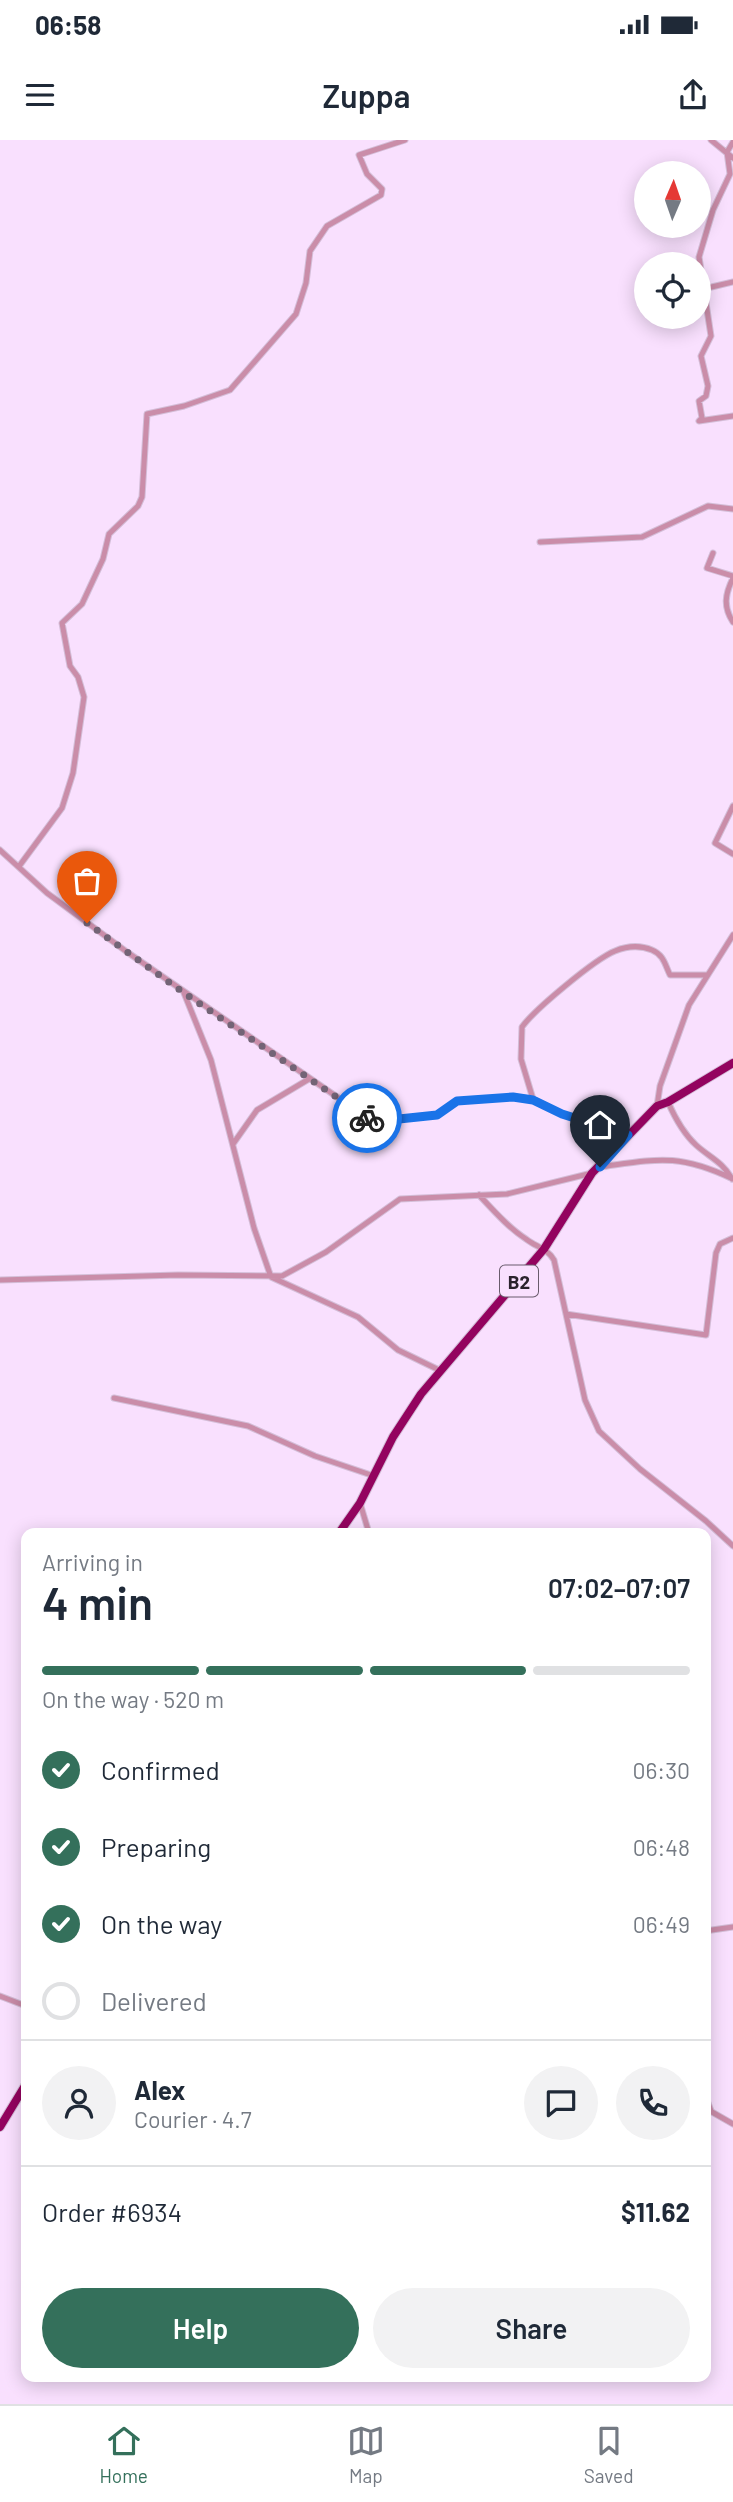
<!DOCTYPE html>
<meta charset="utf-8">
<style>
body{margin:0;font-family:Barlow,sans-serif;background:#f2f2f3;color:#1f2937;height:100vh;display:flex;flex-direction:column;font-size:26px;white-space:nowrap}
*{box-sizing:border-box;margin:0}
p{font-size:23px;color:#747a83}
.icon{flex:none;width:38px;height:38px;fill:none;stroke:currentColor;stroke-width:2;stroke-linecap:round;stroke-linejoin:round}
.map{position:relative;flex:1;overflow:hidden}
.side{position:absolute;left:21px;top:1388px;width:690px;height:854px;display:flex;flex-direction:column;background:#fff;border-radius:14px;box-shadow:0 4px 18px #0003}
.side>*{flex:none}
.needle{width:46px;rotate:2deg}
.buttons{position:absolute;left:634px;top:21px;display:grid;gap:14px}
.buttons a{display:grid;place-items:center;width:77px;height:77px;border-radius:50%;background:#fff;box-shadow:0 4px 18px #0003;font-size:35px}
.pin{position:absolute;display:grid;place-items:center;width:60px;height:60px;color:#fff;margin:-72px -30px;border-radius:50% 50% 50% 0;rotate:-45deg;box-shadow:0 0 7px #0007}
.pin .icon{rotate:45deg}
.courier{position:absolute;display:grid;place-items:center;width:70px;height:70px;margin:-35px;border:5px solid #1a73e8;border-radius:50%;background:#fff;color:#222;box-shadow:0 2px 9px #0007}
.headline em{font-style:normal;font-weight:600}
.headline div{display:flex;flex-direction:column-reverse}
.headline{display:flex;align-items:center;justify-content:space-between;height:119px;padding:0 21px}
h1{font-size:46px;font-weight:600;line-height:52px}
.bar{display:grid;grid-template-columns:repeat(4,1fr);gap:10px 7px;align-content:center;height:84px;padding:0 21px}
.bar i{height:9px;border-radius:5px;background:#e0e1e3}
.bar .on{background:#34705b}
.bar p{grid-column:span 4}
.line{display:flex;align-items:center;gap:18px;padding:0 21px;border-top:2px solid #e0e1e3}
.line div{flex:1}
.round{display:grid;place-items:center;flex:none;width:74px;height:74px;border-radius:37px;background:#f2f2f3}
ol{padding:0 21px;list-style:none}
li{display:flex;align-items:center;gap:21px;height:77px}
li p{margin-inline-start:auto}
li .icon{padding:7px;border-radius:50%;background:#34705b;color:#fff;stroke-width:4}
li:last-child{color:#747a83}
li i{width:38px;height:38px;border:4px solid #e0e1e3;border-radius:50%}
.button{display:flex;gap:14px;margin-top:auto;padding:14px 21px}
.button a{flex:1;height:80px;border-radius:42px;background:#34705b;color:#fff;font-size:28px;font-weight:600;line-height:80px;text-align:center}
.button a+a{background:#f2f2f3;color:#1f2937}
.status{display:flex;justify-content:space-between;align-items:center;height:49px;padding:0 35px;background:#fff;direction:ltr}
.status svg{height:19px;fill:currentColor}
header{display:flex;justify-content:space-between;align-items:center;height:91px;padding:0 21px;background:#fff;font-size:32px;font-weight:600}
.tab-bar{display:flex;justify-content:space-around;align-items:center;height:98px;border-top:2px solid #e0e1e3;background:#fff;font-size:19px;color:#747a83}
.tab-bar a{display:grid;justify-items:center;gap:4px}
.tab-bar .on{color:#34705b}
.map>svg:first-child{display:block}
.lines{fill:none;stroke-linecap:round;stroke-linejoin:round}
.minor-casing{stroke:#d4bed8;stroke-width:7}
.highway-casing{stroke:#d4bed8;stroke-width:10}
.minor{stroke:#ca8da9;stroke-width:5}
.highway{stroke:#93035f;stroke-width:8}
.done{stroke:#736476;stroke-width:7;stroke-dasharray:0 12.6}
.route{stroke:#1a73e8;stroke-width:9}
.labels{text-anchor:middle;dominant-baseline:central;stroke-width:5;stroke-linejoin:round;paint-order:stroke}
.shield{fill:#f9e0fe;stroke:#695b6c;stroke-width:2}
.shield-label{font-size:19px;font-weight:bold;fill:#2b222d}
</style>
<div class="status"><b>06:58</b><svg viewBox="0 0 49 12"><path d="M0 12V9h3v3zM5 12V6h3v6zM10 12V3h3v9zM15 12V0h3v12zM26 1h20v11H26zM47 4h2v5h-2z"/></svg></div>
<header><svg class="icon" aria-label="menu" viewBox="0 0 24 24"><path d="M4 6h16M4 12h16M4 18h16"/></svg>Zuppa<svg class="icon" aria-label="share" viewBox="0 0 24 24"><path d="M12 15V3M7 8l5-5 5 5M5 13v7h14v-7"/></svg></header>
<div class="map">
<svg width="733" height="2264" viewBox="0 0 733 2264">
<rect width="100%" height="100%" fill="#f9e0fe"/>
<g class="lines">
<g class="minor-casing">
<path id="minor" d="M711,0l22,18
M733,2l-6,10 3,22 -17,36 -14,47 12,79 -10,20 7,30 -2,10 -7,5 3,17 -3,3 34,-5
M703,149l30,-7
M540,402l102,-5 66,-31 25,3
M713,413l-6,15 26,8
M733,438c-8,16 -10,29 0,44
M733,666l-18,37 18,11
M0,710l47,43 80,59 242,167 11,2 57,-6 20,-14 56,-4 20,2 29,15 66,21
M20,725l42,-57 11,-35 11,-76 -6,-20 -8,-11 -8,-43 20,-19 21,-45 6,-25 29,-28 4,-9 5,-83 37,-8 46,-16 66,-76 10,-31 4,-32 17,-25 54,-31 1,-6 -15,-15 -8,-19 46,-15
M184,853l27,67 43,168 17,49 87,40 40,33 41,20
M533,959l-12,-40 1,-32c12,-17 73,-68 93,-76 12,-5 25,-6 37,-1 12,5 13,15 18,25h36
M668,962c7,16 15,31 28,43 13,12 27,17 36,34
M657,966l3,-20 29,-81 44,-70
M233,1004l24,-34 52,-31
M600,1027c58,-8 78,-14 133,12
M479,1055c15,16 30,33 47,44 10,8 21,9 28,21l31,140 14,31 41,38 66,52 27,25
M0,1140l178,-5 104,1 44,-24 74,-53 107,-5 85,-21
M566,1174l140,21 10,-82 4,-9 13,-6
M114,1258l134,28 67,30 59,20
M360,1363l9,30
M705,1791l28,-4
M0,1856l26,10
M705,1955l6,16
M705,1968l28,16"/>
</g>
<g class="highway-casing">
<path id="highway" d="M339,1393l21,-30 33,-66 28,-43 123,-145 48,-76 65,-67 11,-4 65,-39
M0,1987l26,-43"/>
</g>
<use href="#minor" class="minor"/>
<use href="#highway" class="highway"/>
</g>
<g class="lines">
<path class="done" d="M87,783l97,70 183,125"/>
<path class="route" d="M367,978l13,3 57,-6 20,-14 56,-4 20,3 29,14 66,21 -28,32"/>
</g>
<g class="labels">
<rect class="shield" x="500" y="1125.5" width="38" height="31" rx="5"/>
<g class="shield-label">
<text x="519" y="1141">B2</text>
</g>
</g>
</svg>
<div class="buttons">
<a><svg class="needle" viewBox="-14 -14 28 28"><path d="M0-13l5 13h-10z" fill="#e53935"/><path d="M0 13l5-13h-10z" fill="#747a83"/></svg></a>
<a><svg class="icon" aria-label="locate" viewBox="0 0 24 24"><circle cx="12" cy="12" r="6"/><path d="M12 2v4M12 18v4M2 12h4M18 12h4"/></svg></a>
</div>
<div class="pin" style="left:87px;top:783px;background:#ea580c"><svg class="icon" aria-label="bag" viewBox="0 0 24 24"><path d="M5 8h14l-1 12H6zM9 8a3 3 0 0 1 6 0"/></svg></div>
<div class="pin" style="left:600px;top:1027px;background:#1f2937"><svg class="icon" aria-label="home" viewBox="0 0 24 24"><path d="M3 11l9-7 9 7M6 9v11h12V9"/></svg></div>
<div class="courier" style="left:367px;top:978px"><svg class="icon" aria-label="bike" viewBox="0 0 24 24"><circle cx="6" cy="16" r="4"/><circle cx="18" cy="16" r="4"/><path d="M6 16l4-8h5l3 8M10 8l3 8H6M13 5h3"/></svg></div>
<section class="side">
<div class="headline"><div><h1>4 min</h1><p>Arriving in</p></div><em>07:02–07:07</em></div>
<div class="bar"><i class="on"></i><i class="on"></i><i class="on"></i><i></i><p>On the way · 520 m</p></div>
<ol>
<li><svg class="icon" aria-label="check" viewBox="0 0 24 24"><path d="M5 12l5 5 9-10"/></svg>Confirmed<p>06:30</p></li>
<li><svg class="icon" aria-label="check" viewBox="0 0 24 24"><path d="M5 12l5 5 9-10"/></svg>Preparing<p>06:48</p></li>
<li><svg class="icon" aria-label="check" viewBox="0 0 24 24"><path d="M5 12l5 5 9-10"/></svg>On the way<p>06:49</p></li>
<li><i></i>Delivered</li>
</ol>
<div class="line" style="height:126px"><a class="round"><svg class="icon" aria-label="person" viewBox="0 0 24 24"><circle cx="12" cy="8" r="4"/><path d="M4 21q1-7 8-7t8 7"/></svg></a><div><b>Alex</b><p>Courier · 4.7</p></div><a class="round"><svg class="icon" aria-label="chat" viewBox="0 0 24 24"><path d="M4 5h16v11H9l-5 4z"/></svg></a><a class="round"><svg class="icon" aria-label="phone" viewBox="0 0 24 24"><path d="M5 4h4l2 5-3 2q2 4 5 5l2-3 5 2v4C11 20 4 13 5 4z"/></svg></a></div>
<div class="line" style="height:91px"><div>Order #6934</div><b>$11.62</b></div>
<div class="button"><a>Help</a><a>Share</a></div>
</section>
</div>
<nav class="tab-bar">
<a class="on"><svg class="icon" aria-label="home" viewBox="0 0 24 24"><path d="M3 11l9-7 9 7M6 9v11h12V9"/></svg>Home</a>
<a><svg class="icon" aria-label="map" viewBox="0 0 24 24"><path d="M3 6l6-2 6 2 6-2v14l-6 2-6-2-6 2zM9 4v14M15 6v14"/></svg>Map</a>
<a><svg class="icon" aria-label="saved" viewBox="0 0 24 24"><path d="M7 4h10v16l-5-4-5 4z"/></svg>Saved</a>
</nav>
